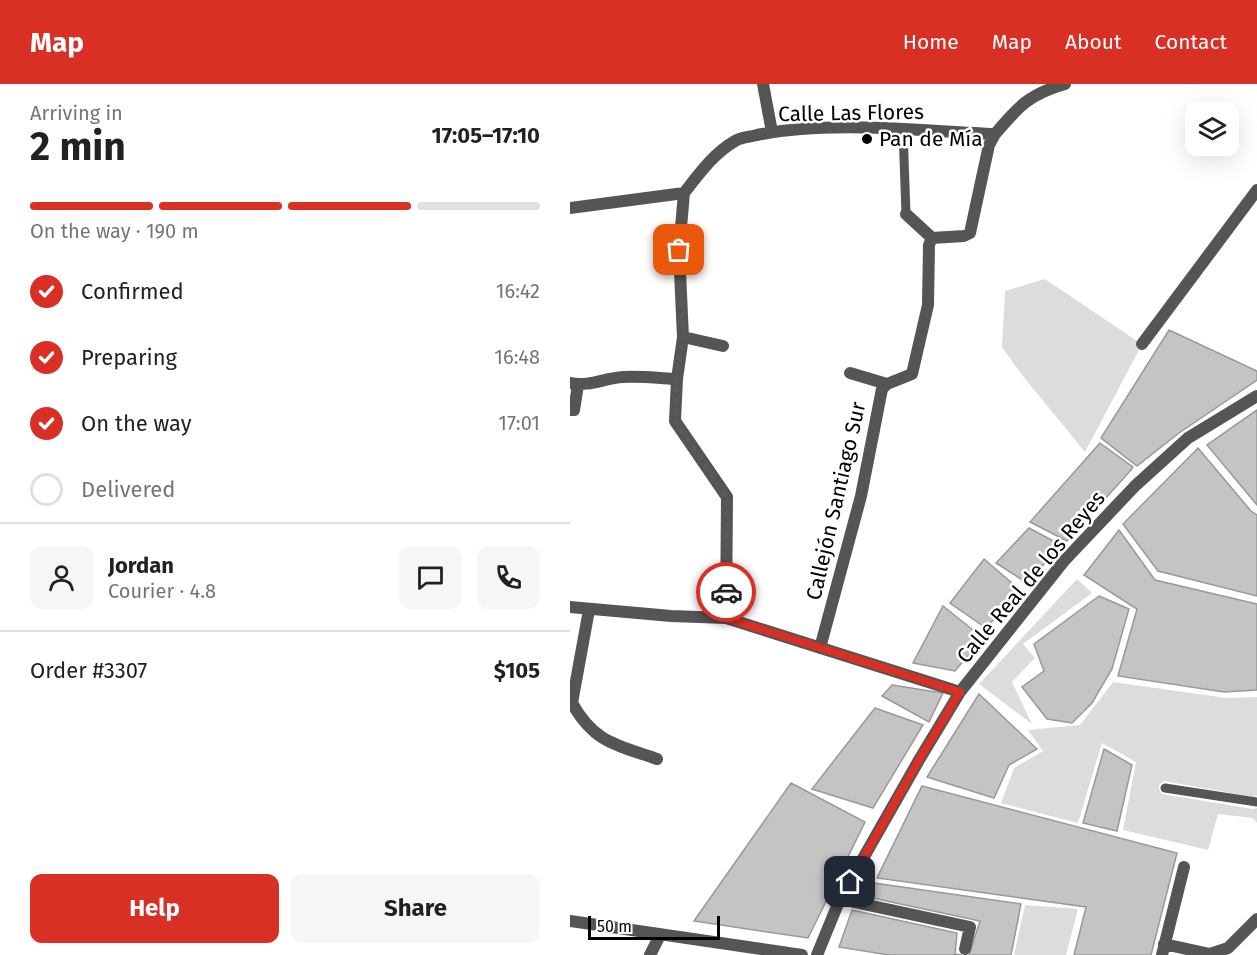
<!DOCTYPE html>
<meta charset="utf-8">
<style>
body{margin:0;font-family:"Fira Sans",sans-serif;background:#f6f6f6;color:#202124;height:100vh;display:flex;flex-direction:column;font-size:22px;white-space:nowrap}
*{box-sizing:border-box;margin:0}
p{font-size:20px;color:#757577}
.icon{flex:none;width:33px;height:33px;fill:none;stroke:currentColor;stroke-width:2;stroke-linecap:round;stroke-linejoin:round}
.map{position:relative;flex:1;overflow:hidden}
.sheet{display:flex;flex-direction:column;background:#fff;width:570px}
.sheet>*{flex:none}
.buttons{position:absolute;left:615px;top:18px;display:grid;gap:12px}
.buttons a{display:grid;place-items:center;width:54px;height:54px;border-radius:12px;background:#fff;box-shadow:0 6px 24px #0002;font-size:30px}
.scale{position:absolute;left:18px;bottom:15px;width:132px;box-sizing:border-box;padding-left:6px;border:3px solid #000;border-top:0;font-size:16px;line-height:21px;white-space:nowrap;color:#000;-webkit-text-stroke:4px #fff;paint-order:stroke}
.pin{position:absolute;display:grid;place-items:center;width:51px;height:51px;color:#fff;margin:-26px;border-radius:12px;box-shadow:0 3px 9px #0006}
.courier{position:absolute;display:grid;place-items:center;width:60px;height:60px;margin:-30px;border:4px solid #d93025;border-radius:50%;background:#fff;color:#222;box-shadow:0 2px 8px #0007}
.headline em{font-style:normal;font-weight:700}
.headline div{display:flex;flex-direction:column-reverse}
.headline{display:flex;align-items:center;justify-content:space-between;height:102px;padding:0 30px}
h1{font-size:39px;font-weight:700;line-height:45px}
.bar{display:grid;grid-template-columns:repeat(4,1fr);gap:9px 6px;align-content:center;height:72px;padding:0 30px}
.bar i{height:8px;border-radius:4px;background:#e0e0e0}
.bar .active{background:#d93025}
.bar p{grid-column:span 4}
.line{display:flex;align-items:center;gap:15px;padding:0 30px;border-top:2px solid #e0e0e0}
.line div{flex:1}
.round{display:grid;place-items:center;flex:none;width:63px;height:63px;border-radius:12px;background:#f6f6f6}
ol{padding:0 30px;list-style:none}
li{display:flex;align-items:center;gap:18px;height:66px}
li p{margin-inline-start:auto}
li .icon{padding:6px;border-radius:50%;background:#d93025;color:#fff;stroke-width:4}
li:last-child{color:#757577}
li i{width:33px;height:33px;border:3px solid #e0e0e0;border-radius:50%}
.action{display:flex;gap:12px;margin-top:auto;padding:12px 30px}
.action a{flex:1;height:69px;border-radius:12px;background:#d93025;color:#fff;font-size:24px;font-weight:700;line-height:69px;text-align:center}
.action a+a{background:#f6f6f6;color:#202124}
header{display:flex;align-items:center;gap:36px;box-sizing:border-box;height:84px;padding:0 30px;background:#d93025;color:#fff}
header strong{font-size:28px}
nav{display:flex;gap:33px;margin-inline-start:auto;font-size:21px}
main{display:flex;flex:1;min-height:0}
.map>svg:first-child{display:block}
.green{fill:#dcdcdc}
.building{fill:#c4c4c4;stroke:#999;stroke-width:1.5}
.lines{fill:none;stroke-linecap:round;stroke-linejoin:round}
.lane{stroke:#555;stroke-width:9}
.street{stroke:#555;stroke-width:12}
.done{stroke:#595959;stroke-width:6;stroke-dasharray:0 10.8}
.route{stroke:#d93025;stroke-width:8}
.poi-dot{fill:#000;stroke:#fff;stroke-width:2}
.labels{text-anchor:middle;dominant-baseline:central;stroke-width:5;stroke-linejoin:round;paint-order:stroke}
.street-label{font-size:21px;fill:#000;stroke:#fff}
.poi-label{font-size:21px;fill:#000;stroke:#fff;text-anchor:start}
</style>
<header>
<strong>Map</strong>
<nav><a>Home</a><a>Map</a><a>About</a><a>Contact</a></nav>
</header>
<main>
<section class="sheet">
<div class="headline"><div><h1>2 min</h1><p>Arriving in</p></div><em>17:05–17:10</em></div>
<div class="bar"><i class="active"></i><i class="active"></i><i class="active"></i><i></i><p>On the way · 190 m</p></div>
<ol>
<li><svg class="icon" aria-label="check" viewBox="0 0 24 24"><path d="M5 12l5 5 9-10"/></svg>Confirmed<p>16:42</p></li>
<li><svg class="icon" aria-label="check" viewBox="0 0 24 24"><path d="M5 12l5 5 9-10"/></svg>Preparing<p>16:48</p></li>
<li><svg class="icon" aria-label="check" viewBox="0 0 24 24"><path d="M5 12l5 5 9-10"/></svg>On the way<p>17:01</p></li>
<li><i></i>Delivered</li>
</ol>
<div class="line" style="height:108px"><a class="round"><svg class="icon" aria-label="person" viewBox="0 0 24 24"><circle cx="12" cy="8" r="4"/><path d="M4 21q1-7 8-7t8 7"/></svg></a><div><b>Jordan</b><p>Courier · 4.8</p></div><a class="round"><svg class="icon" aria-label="chat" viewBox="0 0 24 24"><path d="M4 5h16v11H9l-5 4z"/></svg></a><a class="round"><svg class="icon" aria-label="phone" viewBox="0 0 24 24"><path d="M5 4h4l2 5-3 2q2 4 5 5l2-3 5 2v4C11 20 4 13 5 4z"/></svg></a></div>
<div class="line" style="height:78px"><div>Order #3307</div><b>$105</b></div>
<div class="action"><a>Help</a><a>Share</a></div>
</section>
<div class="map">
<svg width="687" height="871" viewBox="0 0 687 871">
<rect width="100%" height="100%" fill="#fff"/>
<path class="green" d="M475,195l92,62 -1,5 3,4 -54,102 -63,-77 -20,-28 3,-56z
M507,495l15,14 -69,51 12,14 -23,24 20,42 -53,-40z
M543,598l113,16 31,-1v99l-4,1 -89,-16 -5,4v4l3,5 91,15 4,-1v15l-4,-5 -35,-4 -10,36 -85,-20 13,-68 -34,-19 -24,80 -77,-20 13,-35 29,-17 -15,-21 52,-5z
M455,821l53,4 -12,46h-52z"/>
<path class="building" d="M599,246l88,41v9l-78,53 -42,33 -36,-28z
M687,326v95l-50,-60z
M530,359l33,24 -2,3 -64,71 -37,-19z
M628,364l53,63 6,4v81l-99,-25 -35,-47z
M459,444l32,17 -34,38 -31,-20z
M549,446l36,50 102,24v86l-33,2 -106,-16 19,-67 -53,-34z
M414,475l36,31 -34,38 -36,-25z
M529,512l30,13 -17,60 -20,34 -20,20 -25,-4 -25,-32 22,-16 -10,-27z
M373,522l40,32 -28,33 -42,-8z
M322,601l51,8 -14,29 -47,-26z
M409,610l58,55 -28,16 -15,33 -67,-21z
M305,624l48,17 -50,83 -61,-19z
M534,665l28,16 -15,66 -34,-8z
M221,699l74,39 -57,116 -114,-17z
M352,702l255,67 -26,102h-77l12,-48 -209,-29z
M304,799l147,21 -10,51h-42l11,-34 -117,-25z
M282,826l105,23 -2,21 7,1h-73l-50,-8z"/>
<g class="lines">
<path class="lane" d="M333,46l3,84
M595,704l92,14"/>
<path class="street" d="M193,0l9,48
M114,109l-5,57 4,87 -6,42 -2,42 52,76 -1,121
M0,124l114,-15c15,-19 30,-40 51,-52 6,-4 15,-4 22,-6 74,-15 162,-4 238,-1 23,-27 34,-40 70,-50
M336,130l26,24
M113,253l40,9
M572,260l115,-154
M280,289l37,11
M0,299c20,4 34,-5 53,-6 17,-1 36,1 54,2
M0,326h4l4,-25
M0,523l101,9 55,2 234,74
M19,526l-17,93c22,40 45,42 85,56
M250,564l41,-152 21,-107 5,-5 25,-10 16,-69 1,-60 3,-7 32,-2 6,-3 19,-88 6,-11
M270,815l130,28 -5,22
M0,837l232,34
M594,860l46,10 18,-6 29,-29
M80,871l10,-20
M247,871l23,-56 79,-139 41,-68 104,-131 71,-75 53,-48 69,-42
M592,871l22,-88"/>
</g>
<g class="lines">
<path class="done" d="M109,166l4,87 -6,42 -2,42 52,76 -1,95"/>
<path class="route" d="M156,508v26l234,74 -41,68 -69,122"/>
</g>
<circle class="poi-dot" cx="297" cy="55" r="6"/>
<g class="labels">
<g class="street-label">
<text transform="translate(281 29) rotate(-1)">Calle Las Flores</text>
<text transform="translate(266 417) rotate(-77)">Callejón Santiago Sur</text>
<text transform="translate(461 493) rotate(-50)">Calle Real de los Reyes</text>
</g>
<g class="poi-label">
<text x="309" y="55">Pan de Mía</text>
</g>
</g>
</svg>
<div class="buttons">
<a><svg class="icon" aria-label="layers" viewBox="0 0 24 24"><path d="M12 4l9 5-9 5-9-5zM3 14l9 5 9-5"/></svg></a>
</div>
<div class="scale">50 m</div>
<div class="pin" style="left:109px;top:166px;background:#ea580c"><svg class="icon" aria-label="bag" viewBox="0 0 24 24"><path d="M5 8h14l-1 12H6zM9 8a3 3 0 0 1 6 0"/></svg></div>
<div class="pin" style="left:280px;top:798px;background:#1f2937"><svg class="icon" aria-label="home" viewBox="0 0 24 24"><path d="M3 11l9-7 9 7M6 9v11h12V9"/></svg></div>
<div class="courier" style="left:156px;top:508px"><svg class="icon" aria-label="car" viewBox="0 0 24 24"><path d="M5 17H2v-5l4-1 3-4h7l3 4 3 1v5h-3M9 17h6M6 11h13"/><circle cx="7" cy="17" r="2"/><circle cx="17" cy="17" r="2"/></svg></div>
</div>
</main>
